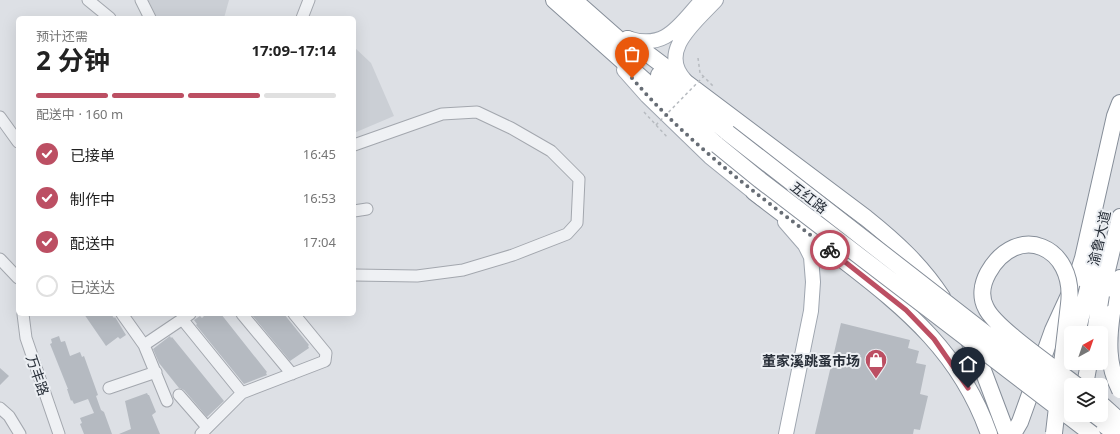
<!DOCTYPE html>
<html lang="zh">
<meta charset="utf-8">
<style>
body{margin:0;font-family:"Noto Sans","Noto Sans SC",sans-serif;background:#f2f2f2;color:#222;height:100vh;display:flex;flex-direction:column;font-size:15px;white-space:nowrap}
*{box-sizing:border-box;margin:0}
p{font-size:13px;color:#767676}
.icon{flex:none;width:22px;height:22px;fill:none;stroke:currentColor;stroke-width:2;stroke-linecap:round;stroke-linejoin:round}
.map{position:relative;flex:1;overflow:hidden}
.panel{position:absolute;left:16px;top:16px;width:340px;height:300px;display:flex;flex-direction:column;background:#fff;border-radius:6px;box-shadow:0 4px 16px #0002}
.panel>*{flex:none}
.needle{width:26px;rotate:40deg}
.buttons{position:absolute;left:1064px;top:326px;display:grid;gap:8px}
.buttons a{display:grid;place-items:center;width:44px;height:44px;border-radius:6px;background:#fff;box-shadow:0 4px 16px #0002;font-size:20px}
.pin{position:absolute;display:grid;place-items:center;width:34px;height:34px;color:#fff;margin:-41px -17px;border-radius:50% 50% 50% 0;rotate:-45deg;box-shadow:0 0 4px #0007}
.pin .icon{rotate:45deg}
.courier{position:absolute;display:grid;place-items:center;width:40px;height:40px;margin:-20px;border:3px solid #bc4f63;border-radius:50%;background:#fff;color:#222;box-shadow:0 1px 5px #0007}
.overview em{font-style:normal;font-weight:700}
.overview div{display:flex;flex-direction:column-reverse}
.overview{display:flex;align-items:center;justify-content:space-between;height:68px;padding:0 20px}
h1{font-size:26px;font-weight:700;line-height:30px}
.bar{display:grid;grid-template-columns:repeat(4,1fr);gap:6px 4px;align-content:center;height:48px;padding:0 20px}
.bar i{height:5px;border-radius:3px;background:#e0e0e0}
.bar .on{background:#bc4f63}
.bar p{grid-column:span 4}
ol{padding:0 20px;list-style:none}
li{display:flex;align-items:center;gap:12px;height:44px}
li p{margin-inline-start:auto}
li .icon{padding:4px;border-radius:50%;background:#bc4f63;color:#fff;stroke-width:4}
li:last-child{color:#767676}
li i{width:22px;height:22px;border:2px solid #e0e0e0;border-radius:50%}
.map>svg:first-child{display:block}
.built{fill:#cbcfd5}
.building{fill:#b5bac1}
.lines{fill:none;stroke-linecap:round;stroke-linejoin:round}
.minor-casing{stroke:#a3a7ae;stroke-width:13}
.major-casing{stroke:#9ea5af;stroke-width:16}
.highway-casing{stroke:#868e99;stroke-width:18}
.path{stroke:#b7bbc0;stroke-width:1.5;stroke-dasharray:3 3;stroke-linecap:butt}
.minor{stroke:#eff1f4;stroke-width:11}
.major{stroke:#fff;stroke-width:14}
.highway{stroke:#fff;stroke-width:16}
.highway-bridge-casing{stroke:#868e99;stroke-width:18;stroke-linecap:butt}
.path-bridge{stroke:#b7bbc0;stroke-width:1.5;stroke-dasharray:3 3;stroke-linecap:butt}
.highway-bridge{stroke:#fff;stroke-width:16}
.done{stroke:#676d75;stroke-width:4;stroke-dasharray:0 7.2}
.route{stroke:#bc4f63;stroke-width:5}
.labels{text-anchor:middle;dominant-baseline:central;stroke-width:4;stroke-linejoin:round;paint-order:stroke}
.street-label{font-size:14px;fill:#282f39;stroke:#eceff3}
.poi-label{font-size:14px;font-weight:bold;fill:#282f39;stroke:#eceff3;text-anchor:end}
</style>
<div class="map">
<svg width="1120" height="434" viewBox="0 0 1120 434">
<rect width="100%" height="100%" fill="#dde0e5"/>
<path class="built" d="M148,0h81l-5,18h-67z
M354,47l17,16 23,53 -40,17z"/>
<path class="building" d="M84,314h27l3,4 1,-1 11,18 -6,4 -2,-2 -12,9z
M206,314h15l46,58 -1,1 1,2 -23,9 -48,-59 1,-1 -3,-4 6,-4 2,2z
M251,314h33l25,31 -1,1 1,2 -19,13z
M841,323l69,17 -2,8 11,3 -3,12 10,2 -6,29 8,2 -8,34 -6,-1 -1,5h-98z
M59,336l2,6 4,-1 5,15 10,-4 2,5 2,-1 14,39 -2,1 5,14 3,2 8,22h-28l-4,-10 2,-1 -2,-5 14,-5 -6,-14 -14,5 -2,-4 -1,1 -4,-12h1l-18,-45 2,-1 -1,-4z
M170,336l1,2 1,-1 52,64 -17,16 -23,-27 -5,-2 -20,-25 -6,-14z
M0,368l9,8 -9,9z
M147,393l1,2h1l7,17 -4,3 8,19h-41l12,-5 -6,-28z"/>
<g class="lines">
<g class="minor-casing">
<path id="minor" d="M88,0l22,18
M141,0l9,18
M302,18l7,-18
M0,117l18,25
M354,145l88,-31 35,-2 34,16 40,23 28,28 -2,44 -10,11 -54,21 -50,15 -46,6 -63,-1
M354,211l13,-2
M0,259l18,19
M23,314l3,24 33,96
M122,314l22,31 23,56
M242,314l50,60
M182,319l60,74
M144,345l46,-31
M109,388l47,-16
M179,395l28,32
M0,408l9,8 11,18
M201,434l41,-41 83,-32 1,-8 -32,-39"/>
</g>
<g class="major-casing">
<path id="major" d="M627,38c39,13 52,-13 75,-38
M624,70l23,26 63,61 52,42
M685,80c-28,-29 12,-59 31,-80
M785,222l20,23 6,12 2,25 -2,29 -25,123"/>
</g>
<g class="highway-casing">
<path id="highway" d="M554,0l163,145
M574,0l59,52
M628,39l238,179c30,24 55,47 76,79
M659,75l69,58
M754,192c30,23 60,45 89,68 65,50 118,94 146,174
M1088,288l10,-47
M1101,295l19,-78
M1112,313l8,-35
M967,337l14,28 26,69
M1085,385l4,-22
M1101,404l19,17
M1091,415l25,19
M1013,434l7,-12 33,-92 23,-50 7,-22 32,-142 5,-13"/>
</g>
<path class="path" d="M698,58l2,15 14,14
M644,112l24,26"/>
<use href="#minor" class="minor"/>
<use href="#major" class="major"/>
<use href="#highway" class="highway"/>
<g class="highway-bridge-casing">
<path id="highway-bridge" d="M728,133l343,267
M717,145l43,35 332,254
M1112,313c-4,27 -5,52 8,77
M1077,333l11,-45
M1095,333l6,-38
M1054,433l15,-129c7,-58 -52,-83 -81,-31 -6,11 -8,24 -2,35 9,20 70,61 90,77"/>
</g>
<path class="path-bridge" d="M656,125l47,-48"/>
<use href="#highway-bridge" class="highway-bridge"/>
</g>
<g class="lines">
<path class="done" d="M632,78c57,67 129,119 198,172"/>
<path class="route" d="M830,250l76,60 28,29 34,49"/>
</g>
<defs>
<g id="shop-pin" transform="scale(1.15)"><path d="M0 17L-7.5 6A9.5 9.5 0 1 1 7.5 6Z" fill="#bc4f63" stroke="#eceff3"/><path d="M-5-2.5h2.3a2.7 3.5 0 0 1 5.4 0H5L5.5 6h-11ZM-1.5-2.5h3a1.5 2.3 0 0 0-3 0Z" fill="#fff"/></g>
</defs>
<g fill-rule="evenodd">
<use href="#shop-pin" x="876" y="360"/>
</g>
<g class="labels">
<g class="street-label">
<text transform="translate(809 197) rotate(38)">五红路</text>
<text transform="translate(1099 238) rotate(-77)">渝鲁大道</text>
<text transform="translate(38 375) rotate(71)">万丰路</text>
</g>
<g class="poi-label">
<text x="860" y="360">董家溪跳蚤市场</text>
</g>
</g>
</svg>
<div class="buttons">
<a><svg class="needle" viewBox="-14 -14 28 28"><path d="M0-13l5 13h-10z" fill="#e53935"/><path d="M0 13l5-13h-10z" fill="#767676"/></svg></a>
<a><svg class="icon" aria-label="layers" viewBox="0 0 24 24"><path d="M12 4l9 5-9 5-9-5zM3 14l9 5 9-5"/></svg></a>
</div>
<div class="pin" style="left:632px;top:78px;background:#ea580c"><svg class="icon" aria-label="bag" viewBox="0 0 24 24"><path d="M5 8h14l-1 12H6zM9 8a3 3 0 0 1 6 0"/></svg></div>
<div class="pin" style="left:968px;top:388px;background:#1f2937"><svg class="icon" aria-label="home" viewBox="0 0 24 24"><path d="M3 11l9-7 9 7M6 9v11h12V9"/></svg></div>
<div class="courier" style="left:830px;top:250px"><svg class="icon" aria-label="bike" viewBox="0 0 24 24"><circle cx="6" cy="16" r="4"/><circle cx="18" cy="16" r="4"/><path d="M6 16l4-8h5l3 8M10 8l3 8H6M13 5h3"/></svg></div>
<section class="panel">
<div class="overview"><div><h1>2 分钟</h1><p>预计还需</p></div><em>17:09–17:14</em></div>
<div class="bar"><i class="on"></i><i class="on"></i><i class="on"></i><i></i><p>配送中 · 160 m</p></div>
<ol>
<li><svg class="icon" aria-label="check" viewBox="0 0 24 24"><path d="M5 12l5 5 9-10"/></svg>已接单<p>16:45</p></li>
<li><svg class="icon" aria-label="check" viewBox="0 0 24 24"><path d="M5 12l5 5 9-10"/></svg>制作中<p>16:53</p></li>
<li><svg class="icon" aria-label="check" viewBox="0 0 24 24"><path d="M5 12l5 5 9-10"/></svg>配送中<p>17:04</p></li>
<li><i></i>已送达</li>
</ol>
</section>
</div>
